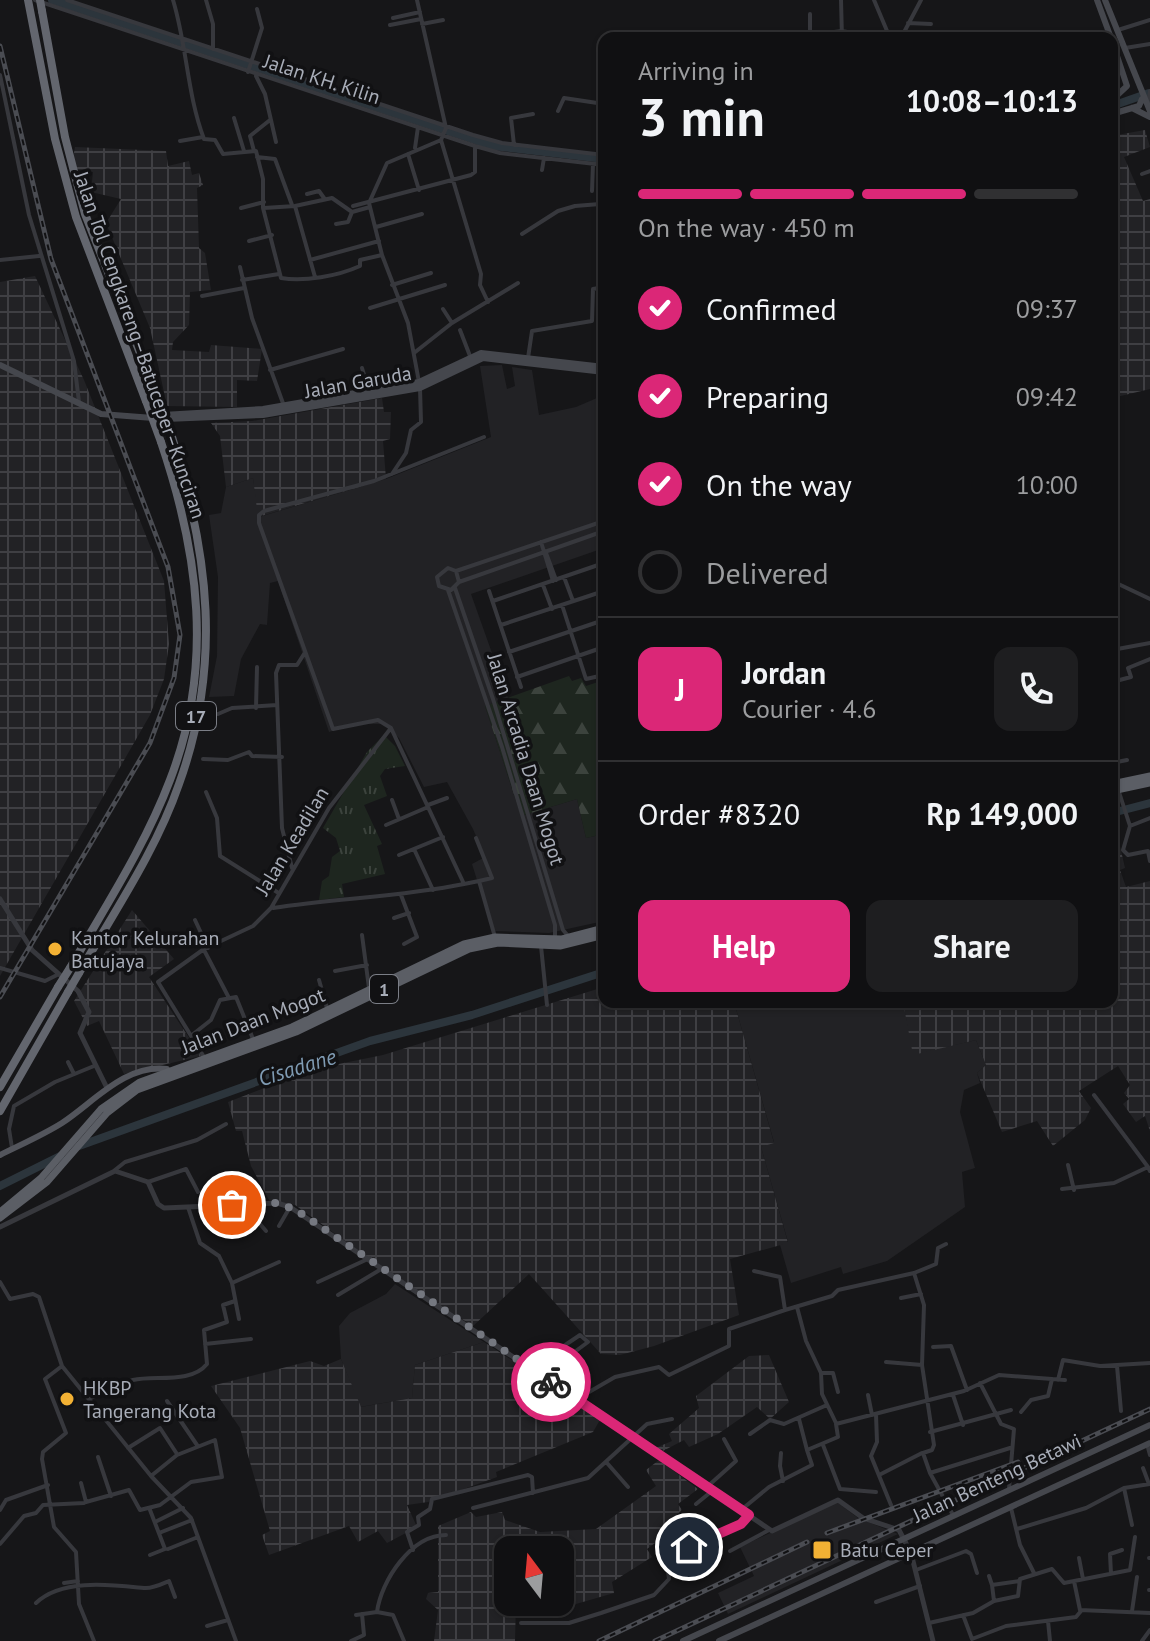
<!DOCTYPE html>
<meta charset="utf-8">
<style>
body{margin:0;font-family:"PT Sans",sans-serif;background:#1e1e20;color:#f1f3f6;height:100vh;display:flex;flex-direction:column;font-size:30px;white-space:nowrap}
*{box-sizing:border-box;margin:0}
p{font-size:26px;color:#9c9d9f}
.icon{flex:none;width:44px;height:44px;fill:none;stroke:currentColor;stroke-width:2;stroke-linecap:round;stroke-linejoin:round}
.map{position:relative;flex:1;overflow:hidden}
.panel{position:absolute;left:598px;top:32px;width:520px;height:976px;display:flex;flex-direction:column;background:#101012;border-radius:16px;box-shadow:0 2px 6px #0004,0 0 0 2px #303032}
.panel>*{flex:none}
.needle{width:52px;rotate:344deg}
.tools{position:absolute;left:494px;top:1536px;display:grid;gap:16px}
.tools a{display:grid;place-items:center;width:80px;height:80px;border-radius:16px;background:#101012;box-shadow:0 2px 6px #0004,0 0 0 2px #303032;font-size:40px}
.pin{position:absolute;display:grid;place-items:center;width:68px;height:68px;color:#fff;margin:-34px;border:4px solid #fff;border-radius:50%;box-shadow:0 2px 8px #0007}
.courier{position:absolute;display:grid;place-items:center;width:80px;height:80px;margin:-40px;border:6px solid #db2777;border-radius:50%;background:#fff;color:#222;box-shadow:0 2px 10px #0007}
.summary em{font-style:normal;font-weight:600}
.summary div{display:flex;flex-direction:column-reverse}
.summary{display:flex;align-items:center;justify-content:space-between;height:136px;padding:0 40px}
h1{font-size:52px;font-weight:600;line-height:60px}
.bar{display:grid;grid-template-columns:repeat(4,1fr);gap:12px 8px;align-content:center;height:96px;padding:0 40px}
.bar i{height:10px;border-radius:6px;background:#303032}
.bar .active{background:#db2777}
.bar p{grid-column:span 4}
.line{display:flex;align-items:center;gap:20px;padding:0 40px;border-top:2px solid #303032}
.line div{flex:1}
.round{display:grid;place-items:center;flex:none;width:84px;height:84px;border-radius:16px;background:#1e1e20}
ol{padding:0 40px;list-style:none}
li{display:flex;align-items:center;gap:24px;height:88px}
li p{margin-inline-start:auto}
li .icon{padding:8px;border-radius:50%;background:#db2777;color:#fff;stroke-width:4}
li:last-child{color:#9c9d9f}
li i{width:44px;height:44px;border:4px solid #303032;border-radius:50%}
.primary-button{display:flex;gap:16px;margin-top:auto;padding:16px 40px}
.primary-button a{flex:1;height:92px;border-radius:16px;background:#db2777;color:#fff;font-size:32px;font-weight:600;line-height:92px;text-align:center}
.primary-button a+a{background:#1e1e20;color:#f1f3f6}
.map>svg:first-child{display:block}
.built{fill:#222225}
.industrial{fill:url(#industrial-grid)}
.grass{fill:url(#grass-tufts)}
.forest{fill:url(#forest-firs)}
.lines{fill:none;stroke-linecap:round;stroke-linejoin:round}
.river{stroke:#2c353c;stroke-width:8}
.minor{stroke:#37383d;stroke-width:4}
.tertiary{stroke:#37383d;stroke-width:5}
.secondary{stroke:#45474d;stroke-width:6}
.primary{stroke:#53555c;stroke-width:6}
.trunk{stroke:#5b5e65;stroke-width:7}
.motorway{stroke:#63666e;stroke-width:8}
.rail-casing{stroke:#4a4c52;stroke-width:5}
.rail{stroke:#111113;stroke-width:2;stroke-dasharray:6;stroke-linecap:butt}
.motorway-bridge{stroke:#63666e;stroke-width:8}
.done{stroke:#757880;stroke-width:8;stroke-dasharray:0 14.4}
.route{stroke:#db2777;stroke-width:10}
.poi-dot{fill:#f2b134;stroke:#111113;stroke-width:3}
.labels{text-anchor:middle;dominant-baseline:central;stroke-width:7;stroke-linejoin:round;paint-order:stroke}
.shield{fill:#111113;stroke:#7b7e86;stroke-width:2}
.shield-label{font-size:18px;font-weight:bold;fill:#a8adb8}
.street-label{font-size:20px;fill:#a8adb8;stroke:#111113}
.poi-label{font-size:20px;fill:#a8adb8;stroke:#111113;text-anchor:start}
.water-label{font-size:22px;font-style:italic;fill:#7f9bb3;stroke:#111113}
</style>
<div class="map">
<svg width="1150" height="1641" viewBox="0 0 1150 1641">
<defs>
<pattern id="industrial-grid" width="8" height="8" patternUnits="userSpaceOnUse" patternTransform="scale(2)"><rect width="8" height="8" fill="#222225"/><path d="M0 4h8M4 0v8" fill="none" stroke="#3f3f43"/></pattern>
<pattern id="grass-tufts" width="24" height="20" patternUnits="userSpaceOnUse" patternTransform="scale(2)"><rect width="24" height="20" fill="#1e261f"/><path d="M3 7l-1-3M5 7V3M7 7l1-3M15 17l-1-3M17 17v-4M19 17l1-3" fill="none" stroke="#3c433d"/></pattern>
<pattern id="forest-firs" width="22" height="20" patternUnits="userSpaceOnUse" patternTransform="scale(2)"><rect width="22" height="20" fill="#1e261f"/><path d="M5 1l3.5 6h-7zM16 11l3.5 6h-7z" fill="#3c433d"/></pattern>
</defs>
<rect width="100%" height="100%" fill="#161618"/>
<path class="built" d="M502,365l5,24 8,-3 -3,-19 20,3 7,45 37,-8 28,-12v153l-133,46 37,104 -23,8 36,110 56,-17 9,39 18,-4v87l-55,12 -56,-2 -21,-67 13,-7 -12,-28 -26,-47 -23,5 -25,-49 -14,-14h-29l-27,8 -51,-151 -8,2 -3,42 -7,-1 -19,35 -7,37 -25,1 8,-41 1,-79 -9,-62 12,-2 5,-26 27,-9 6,39 127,-38 105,-42 -11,-71z
M734,1002h169l11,52 62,-14 10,25 -9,8 3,10 -16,7 -4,22 15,56 -13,4 3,35 -78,54 -44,13 -2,-7 -50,16 -11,-38 8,-3 -27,-95 13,-5z
M395,1284l89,58 -69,23 -3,33 -52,9 -19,-48 -2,-33 11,-13 36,-19z
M837,1502l21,16 40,16 -170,80 -10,-21 36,-17 -14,-29z"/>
<path class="industrial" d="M1112,121l5,14 28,-5 5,17 -26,10 19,44 7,-2v190l-38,9z
M75,147l91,4 2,15 21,-5 3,14 7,-2 4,12 -6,3 2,60 6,5 6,37 -21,2 -1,33 -16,17 -1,8 37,2 2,-7 51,4 -5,32 -20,-1v27l-70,-1 -17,-78 -44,-105 15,-24 -30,-7 2,-20 -22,-3z
M35,276l49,104 80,201 5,63 -5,35 -14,36 -150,261v-694z
M382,398l2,14h7l-1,27 -7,2 3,38 -128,38 -5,-39 -27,9 -6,-51 -9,-13 41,-2z
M1116,829l9,39 -5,2 6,17 24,-6v250l-5,-15 -9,6 -13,-18 6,-5 -5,-6 6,-8 -12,-19 -39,25 12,17 -6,12 -32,26 -16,-25 -35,11 -25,-59 9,-8 -10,-25 -63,15 -10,-53h209v-172z
M132,910l42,49 -25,18 52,79 -77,18 -25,-53 -12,5 -13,-25z
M604,987v15h130l40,141 -13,4 27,96 -58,16 9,56 -85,31 -34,9 -19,-1 -72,-80 -56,52 -75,-47 -103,-74 -26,-5 -18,-34 -9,-35h-6l-8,-29 86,-33 69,-14z
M484,1342l117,76 -8,14 -97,40 1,5 -69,25 -21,3 10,22 -30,16 -9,-12 -20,11 -9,-16 -80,29 -7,-20 8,-4 -30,-103 -29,-42 99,-25 14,5 17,-7 20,48 51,-9 3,-33z
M769,1355l20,47 -19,17 -13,-12 -39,27 -29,13 -5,-7 -25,13 -6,-4 19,-8 -3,-7 30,-26 -3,-12 53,-40z
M659,1460l39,29 -20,15 4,6 -11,10 2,10 -26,19 5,8 -40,25 2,11 -52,15v-4l-19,-2h17v-52h-52v52h8l-1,39h-81l4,-31 -12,-11 2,-6 10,-1v-66l33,-14 5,5 26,-5 3,8 35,12 56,-3 60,-43 -10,-16z"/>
<path class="grass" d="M384,735l11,11 10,20 -20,3 -5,7 7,20 -23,9 18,39 -5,2 8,28 -43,10 2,13 -25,3 3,-19 7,-5 3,-19 8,-6 -4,-13 -13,-10 44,-76z"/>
<path class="forest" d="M569,676l3,5 9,-3 5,8 18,-6v154l-18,4 -9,-39 -56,17 -36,-110z"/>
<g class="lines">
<path class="river" d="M52,0l441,146 111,13
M1112,106l37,-13
M1112,813l38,-10
M79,1146l291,-105 102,-26 132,-43
M0,1186l60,-30"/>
<path class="minor" d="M35,0l440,146 25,7 104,12
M67,0l406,135 29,8 102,12
M173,0c14,46 14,94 31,139l11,1 8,14 33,-3 7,28v29l18,70c23,4 57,-2 79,-12v-6l22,-5
M206,0l7,24v25
M417,0l29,128 -5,12 -54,23 -18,40 13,52 26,68 11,59
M841,0l1,38
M874,0l16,38
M810,14v21l32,-4 36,7
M393,18l27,-6
M908,23l23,1
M422,24l21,-4
M390,25l31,-6
M1118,30l32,-10
M901,38l20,-38
M1125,48l25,-4
M248,72l14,-44 -5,-19
M0,75l29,140 45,146 5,41
M256,76l9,18 11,48
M1148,105l2,-14
M558,111l6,-13 40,6
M234,118l10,33
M441,140l40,134 -1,11 8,17
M180,141l23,-4
M514,145l-3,-27 22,-4
M415,148l3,-21
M254,151l-4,-15 20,-16
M408,154l11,36
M257,157l18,2 17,46
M542,170l2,-12
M1142,174l8,-3
M592,191l1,-27
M307,194l12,-3 5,7
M295,206l20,71
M353,206l118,-31 4,-3v-26
M241,208l23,-6
M264,208l31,-2 37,-8 20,14 18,-5
M336,224l12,-2 4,-10
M376,227l46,-13
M522,234l36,-23 17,-5 25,-2 4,18
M249,241l23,-6
M0,260l39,-4
M310,260l69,-19
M240,267l12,51 32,88
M602,267l2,17
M242,280l37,-6
M392,285l39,-12
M202,296l42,-8
M370,308l75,-23
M443,309l9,14
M460,330l10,26
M414,353l38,-30 66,-40
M528,358l4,-27 60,-10 1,-32 11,-2
M362,368l7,23
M270,370l73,-21
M484,437l-110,44 -110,30 -5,4v8l74,206 45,-9 13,8 73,156 15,-3 16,56
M392,474l14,-21 5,-23 10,-8 -1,-34
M541,542l12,39
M546,553l10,27
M456,571l148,-50
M564,577l9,24
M1112,581l38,18
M459,582l-3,-11 -8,-3 -11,9 2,9 12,4 8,-8 145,-51
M543,585l9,24
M455,588l38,111 70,231 6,7
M448,590l54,157 53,178v13
M489,591l32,96
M493,601l111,-38
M562,605l24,74 18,-4
M501,625l103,-34
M1112,650l38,-7
M509,652l95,-32
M517,677l87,-30
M1112,682l19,-5 -3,-9 22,-9
M256,708l1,-41
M218,714l14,-6 45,-3
M203,759l25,1 21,-8 3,4 30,1
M1112,763l15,-3
M1118,789l12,37 -7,24 5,5 20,-4 2,10
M206,792l11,26 3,38 57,36
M392,800l7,19
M428,805l19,-7
M386,825l42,-18
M1130,826l20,-8
M476,838l16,40 -13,3
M414,849l19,41
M399,855l44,-18
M292,868l-10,-40 -6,-155 3,-8h18l7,-11
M401,895l16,42 -13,7
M273,908c64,-10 128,-11 191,-24
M394,918l15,-5
M195,920l13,28
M362,935l7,53
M541,946l6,59
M204,950l25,48
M0,968l45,13 12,-6
M335,971l32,-6
M319,980l8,28
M192,1035l19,-15 9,-20 16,-3 17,42
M204,1057l-46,-75 46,-33 49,-23 18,-18 58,-100 62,-80
M68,1062l6,12
M1094,1095l54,72
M12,1148l-3,-19 5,-23 41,-24 39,-16
M1068,1165l6,25
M115,1170l10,-8 72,-22 29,-16
M148,1182l38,-13 12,23
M1062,1189l52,-6 34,-16 2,4
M254,1203l1,15 11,13
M188,1207l12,36 19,13 13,27 7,36
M279,1226l11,-19
M946,1244l-8,4 -2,16 -22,9 10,32 -2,60 12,80 -2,5 -9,3 7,20 23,42
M754,1271l26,6 5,33 47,-14 6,-6 76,-17
M0,1282l10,17 23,-5 6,3 23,69 89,110 40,42 45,123
M318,1282l52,-24
M232,1283l47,-21
M338,1295l45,-27
M901,1298l20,-4
M797,1307l9,34 15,32 1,21 14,29
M205,1344l46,-5
M933,1347l18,-1 16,44
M886,1362l36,3
M62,1366l-17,13 21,54 -23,19 -1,7 12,68 22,25 3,52 15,37
M1117,1366l4,45
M821,1373h12l5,19
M542,1376l46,-34 -8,-7 -34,23
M1058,1380l5,-20 37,6 50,-3
M980,1383l21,41 13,5 -5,60
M868,1395l4,20
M953,1395l10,30
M91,1398c14,-7 27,-14 42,-18 22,-5 58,4 74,-16l-3,-34 23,-8 -4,-17 12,-4
M577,1399l38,-22 44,-10 10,8 60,-29v-17l56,-19
M167,1401l30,44
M1021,1412l10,-12 17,-4 4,-17
M876,1414l1,28 -6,14 20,49
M799,1419l8,31
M930,1432l81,-22
M750,1434l20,-14 14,4 43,-19
M1147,1444l3,11
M823,1445l17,44 36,3
M128,1448l32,-20 17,26
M781,1453l-1,13 3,15
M98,1457l13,39
M607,1463l21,24
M1143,1468l6,16
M930,1473l80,-25
M881,1474l41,-21
M81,1483l5,19 43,-12 11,20 20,-5 31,-23 31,-5 -7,-37 -38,15 -26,21
M708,1486l28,-25 -12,-22
M1124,1488l8,37
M696,1504l16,-13
M473,1508l115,-30 59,-54 25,-5
M1011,1508l9,37 14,28
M0,1510l6,-10 42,-15
M741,1510l28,-23 43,-22 -5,-15 31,-13 -2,-13 128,-33 35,-16 66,5
M155,1522l28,-14
M1017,1529l69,-21 38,-20 26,-4
M159,1533l33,-13
M0,1544l24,-28 12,-3 7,-8 41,-2
M168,1549l30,-12
M413,1550l-6,-18 12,-7 -1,-8 12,-8 2,-10 96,-24 4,2 1,16
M730,1551l39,-21
M150,1555l15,-6 -15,-39
M1079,1558l4,21
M1149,1558h1
M916,1570l50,-19 5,3 6,19
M1111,1574l-1,-20 12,-4
M989,1576l3,9 27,-4
M1074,1581l6,29 70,3
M64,1583l14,-2
M992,1585l2,16
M1149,1590h1
M876,1602l44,-16
M36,1603c26,-25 77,-18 108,-15 8,1 18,-4 25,-7l6,16
M1132,1611l5,-34
M377,1612c4,-31 34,-77 69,-77
M356,1615l21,-3 16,3 11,26
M963,1615l9,24 34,-13 70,-9 5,-6
M1048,1621l2,20
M521,1623h48l32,-10 53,-18 15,-16 -3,-23 70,-30 13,-11
M929,1623l44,-10 21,-12 24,-5 2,-17 32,-10 12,14 66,-13 5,-33
M207,1626l21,-6
M351,1641l13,-6 -2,-21
M1142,1641l8,-11"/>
<path class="tertiary" d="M0,899l32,51 46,41 11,21 -9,21 27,55
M0,1227l115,-56 33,11 10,22 6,4 113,-5 13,4 482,324 66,-31 25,18 36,12 12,23 22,88"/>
<path class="secondary" d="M1097,0l14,38
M1105,0l45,111
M1112,41l15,45 -15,14
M1132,108l18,9
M1112,114l27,-8 3,-7
M0,365l101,49 65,5 97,-4 157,-27 63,-30 121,14
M163,415l100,-6 156,-27 62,-29 123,14
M683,1641l467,-216
M719,1641l431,-198"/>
<path class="primary" d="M0,1155c20,-10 43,-20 62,-32 32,-21 63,-59 105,-54l2,5"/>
<path class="trunk" d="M1112,784l38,-8
M1112,791l38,-8
M0,1212l41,-34 60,-69 39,-27 152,-55 172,-83 31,-7 67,2 42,-11
M0,1218l47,-36 60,-69 30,-23 159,-58 173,-83 29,-6 62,3 44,-11"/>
<path class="motorway" d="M28,0l27,139 21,78 70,184
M42,11l23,126 20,77 72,182
M70,968c35,-61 75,-122 100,-188 44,-114 29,-226 -9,-338
M79,973c35,-61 77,-122 100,-189 43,-119 30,-229 -7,-347
M0,1087l58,-100
M0,1111l68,-119"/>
<g class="rail-casing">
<path id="rail" d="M0,46l51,213 117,308 12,68 -6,43 -24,65 -150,254
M827,1533l191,-71
M599,1641l208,-99
M655,1641l495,-232"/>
</g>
<use href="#rail" class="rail"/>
<path class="motorway-bridge" d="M40,0l2,11
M157,396l15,41
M146,401l15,41
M58,987l12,-19
M68,992l11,-19"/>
</g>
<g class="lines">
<path class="done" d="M232,1205l45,-2 19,7 255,172"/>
<path class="route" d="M551,1382l198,133 -8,9 -52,23"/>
</g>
<g class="poi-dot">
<circle cx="55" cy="949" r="8"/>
<circle cx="67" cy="1399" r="8"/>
<rect x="812" y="1540" width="20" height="20" rx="4"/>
</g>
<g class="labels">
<g class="shield">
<rect x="176" y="702" width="40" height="28" rx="6"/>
<rect x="370" y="975" width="28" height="28" rx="6"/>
</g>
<g class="shield-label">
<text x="196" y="716">17</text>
<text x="384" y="989">1</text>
</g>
<g class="street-label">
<text transform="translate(322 79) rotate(18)">Jalan KH. Kilin</text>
<text transform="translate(140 345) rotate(71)">Jalan Tol Cengkareng–Batuceper–Kunciran</text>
<text transform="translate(358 382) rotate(-10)">Jalan Garuda</text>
<text transform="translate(526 759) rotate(73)">Jalan Arcadia Daan Mogot</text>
<text transform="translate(292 841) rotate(-59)">Jalan Keadilan</text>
<text transform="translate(253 1021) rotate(-21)">Jalan Daan Mogot</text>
<text transform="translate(997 1478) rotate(-25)">Jalan Benteng Betawi</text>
</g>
<g class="poi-label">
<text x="71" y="938">Kantor Kelurahan<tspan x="71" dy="23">Batujaya</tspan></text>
<text x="83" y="1388">HKBP<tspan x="83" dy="23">Tangerang Kota</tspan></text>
<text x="840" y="1550">Batu Ceper</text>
</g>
<g class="water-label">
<text transform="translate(297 1067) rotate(-17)">Cisadane</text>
</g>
</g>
</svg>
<div class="tools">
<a><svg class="needle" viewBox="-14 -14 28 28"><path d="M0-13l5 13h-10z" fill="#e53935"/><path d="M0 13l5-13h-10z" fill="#9c9d9f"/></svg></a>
</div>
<div class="pin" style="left:232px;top:1205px;background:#ea580c"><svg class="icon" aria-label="bag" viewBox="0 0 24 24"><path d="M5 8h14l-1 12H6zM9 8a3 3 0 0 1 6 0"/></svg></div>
<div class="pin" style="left:689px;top:1547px;background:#1f2937"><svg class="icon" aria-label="home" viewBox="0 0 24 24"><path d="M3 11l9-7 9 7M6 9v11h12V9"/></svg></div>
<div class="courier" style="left:551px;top:1382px"><svg class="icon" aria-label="bike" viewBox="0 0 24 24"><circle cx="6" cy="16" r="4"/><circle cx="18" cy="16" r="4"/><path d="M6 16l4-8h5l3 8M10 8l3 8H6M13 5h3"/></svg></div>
<section class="panel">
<div class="summary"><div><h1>3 min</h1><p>Arriving in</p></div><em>10:08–10:13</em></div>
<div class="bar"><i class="active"></i><i class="active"></i><i class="active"></i><i></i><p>On the way · 450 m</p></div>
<ol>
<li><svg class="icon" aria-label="check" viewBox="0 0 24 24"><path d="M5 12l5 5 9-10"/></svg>Confirmed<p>09:37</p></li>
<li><svg class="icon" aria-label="check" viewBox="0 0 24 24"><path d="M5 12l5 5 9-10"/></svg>Preparing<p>09:42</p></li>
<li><svg class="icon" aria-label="check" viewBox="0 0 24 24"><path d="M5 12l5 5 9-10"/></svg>On the way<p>10:00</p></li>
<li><i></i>Delivered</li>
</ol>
<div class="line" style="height:144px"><b class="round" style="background:#db2777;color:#fff">J</b><div><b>Jordan</b><p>Courier · 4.6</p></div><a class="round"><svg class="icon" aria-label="phone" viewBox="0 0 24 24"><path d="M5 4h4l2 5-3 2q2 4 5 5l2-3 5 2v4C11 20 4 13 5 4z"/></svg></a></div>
<div class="line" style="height:104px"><div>Order #8320</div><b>Rp 149,000</b></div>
<div class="primary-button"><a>Help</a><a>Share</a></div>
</section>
</div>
